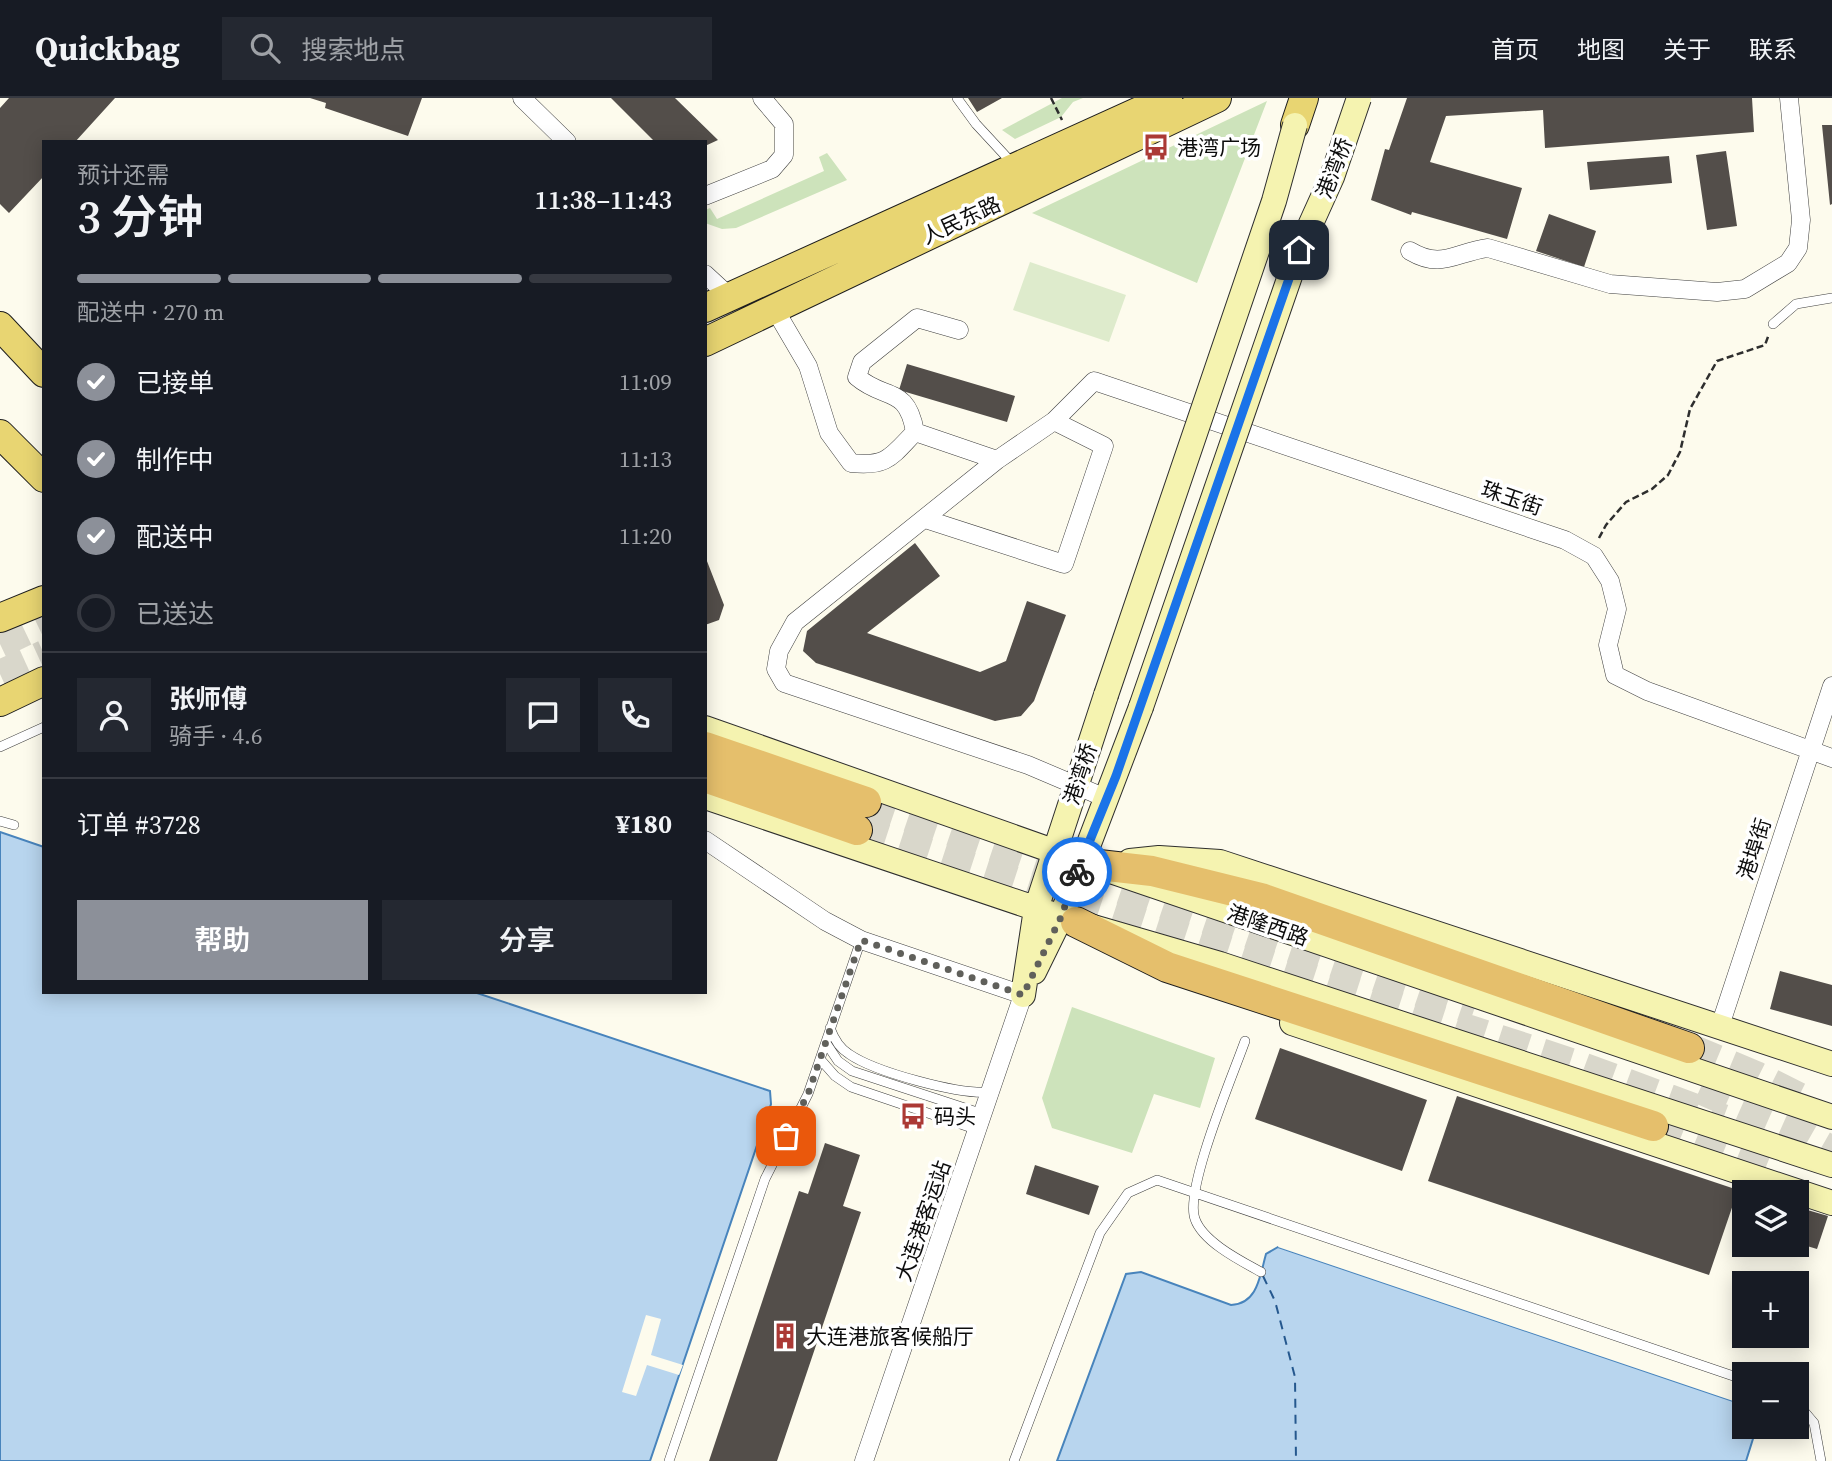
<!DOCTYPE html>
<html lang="zh">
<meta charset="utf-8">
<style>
body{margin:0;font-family:"Source Serif 4","Noto Sans SC",serif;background:#242831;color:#f1f3f6;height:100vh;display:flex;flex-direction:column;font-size:26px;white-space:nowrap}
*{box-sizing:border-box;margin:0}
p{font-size:23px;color:#9ea1a6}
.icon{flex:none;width:38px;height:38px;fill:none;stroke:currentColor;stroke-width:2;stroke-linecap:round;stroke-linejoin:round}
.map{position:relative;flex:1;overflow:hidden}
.sheet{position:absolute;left:42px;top:42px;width:665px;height:854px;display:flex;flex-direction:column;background:#171b24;border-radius:0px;box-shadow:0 4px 18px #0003}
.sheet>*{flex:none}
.tools{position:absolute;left:1732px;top:1082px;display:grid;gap:14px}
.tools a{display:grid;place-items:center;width:77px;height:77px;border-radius:0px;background:#171b24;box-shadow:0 4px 18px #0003;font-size:35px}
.pin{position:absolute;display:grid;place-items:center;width:60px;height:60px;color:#fff;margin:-30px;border-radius:14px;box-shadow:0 4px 10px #0006}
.courier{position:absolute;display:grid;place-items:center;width:70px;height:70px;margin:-35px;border:5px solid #1a73e8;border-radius:50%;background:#fff;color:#222;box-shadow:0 2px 9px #0007}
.headline em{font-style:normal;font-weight:600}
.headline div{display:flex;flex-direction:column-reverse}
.headline{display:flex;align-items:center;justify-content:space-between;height:119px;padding:0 35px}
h1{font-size:46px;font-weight:600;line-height:52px}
.bar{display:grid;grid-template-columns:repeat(4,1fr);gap:10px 7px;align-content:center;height:84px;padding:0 35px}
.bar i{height:9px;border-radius:5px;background:#363941}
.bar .on{background:#8c9099}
.bar p{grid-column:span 4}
.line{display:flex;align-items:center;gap:18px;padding:0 35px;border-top:2px solid #363941}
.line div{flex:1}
.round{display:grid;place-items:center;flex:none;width:74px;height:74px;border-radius:0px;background:#242831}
ol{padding:0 35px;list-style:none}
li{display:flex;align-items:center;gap:21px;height:77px}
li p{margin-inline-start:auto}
li .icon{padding:7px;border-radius:50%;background:#8c9099;color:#fff;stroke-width:4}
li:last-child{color:#9ea1a6}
li i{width:38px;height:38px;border:4px solid #363941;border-radius:50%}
.button{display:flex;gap:14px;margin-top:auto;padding:14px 35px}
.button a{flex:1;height:80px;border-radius:0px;background:#8c9099;color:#fff;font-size:28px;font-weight:600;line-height:80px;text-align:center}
.button a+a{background:#242831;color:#f1f3f6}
header{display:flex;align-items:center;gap:42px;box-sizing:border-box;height:98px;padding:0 35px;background:#171b24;border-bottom:2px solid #363941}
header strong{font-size:33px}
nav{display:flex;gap:38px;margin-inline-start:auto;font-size:24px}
.search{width:490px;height:63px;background:#242831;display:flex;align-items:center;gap:18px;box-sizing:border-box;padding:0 24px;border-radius:0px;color:#9ea1a6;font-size:26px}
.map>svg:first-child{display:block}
.green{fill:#cde3bb}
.pitch{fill:#deebcc}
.water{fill:#b8d5ee;stroke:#4884bc;stroke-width:2}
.pier{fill:#fdfbed}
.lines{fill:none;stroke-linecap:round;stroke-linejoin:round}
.ferry{stroke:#25588e;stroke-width:2;stroke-dasharray:9 7;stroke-linecap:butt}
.building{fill:#534e4a}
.primary-tunnel{stroke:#d9d7cb;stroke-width:28;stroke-dasharray:28 14;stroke-linecap:butt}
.trunk-tunnel{stroke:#d9d7cb;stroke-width:30;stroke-dasharray:30 15;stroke-linecap:butt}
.service-casing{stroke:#3f3f3f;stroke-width:10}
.minor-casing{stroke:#3f3f3f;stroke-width:19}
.secondary-casing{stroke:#2e2e2e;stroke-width:26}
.primary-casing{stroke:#1d1d1d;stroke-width:30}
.trunk-casing{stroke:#1d1d1d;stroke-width:32}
.path{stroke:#2e2e2e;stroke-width:2.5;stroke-dasharray:7 3.5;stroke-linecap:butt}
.service{stroke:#fff;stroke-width:9}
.minor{stroke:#fff;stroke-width:18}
.secondary{stroke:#f5f3b0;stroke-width:24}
.primary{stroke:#e8d572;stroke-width:28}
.trunk{stroke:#e5bf6c;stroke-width:30}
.secondary-bridge-casing{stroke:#2e2e2e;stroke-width:26;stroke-linecap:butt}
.secondary-bridge{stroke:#f5f3b0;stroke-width:24}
.done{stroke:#60605b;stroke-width:7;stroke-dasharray:0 12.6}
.route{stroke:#1a73e8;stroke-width:9}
.labels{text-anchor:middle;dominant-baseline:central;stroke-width:7;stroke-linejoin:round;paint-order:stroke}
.poi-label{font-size:21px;fill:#0c0c0c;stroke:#fff;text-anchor:start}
.street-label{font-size:21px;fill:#0c0c0c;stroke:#fff}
</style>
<header>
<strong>Quickbag</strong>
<div class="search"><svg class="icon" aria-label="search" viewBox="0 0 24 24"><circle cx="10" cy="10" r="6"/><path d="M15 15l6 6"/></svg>搜索地点</div>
<nav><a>首页</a><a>地图</a><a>关于</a><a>联系</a></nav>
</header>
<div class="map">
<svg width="1832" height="1363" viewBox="0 0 1832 1363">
<rect width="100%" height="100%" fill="#fdfbed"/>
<path class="green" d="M1062,0h21l-10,4 -12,15 -46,22 -13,-9z
M1267,3l-70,182 -165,-70z
M827,55l20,27 -111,48 -14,1 -17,-6v-13l5,-2 7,11 107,-48 -5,-14z
M1072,909l143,51 -15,50 -46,-14 -22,59 -80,-25 -10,-30z"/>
<path class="pitch" d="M1030,164l96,33 -17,47 -96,-32z"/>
<path class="water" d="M0,734l44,15v145h430l296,99 1,13 -121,357h-650z
M1278,1149l467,158v21h12l-11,35h-689l69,-187 15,-2 90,33c27,-1 29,-30 35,-51z"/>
<path class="pier" d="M1279,1146l466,157v4l-467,-158z
M646,1217l15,4 -10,36 32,10 -4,10 -32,-10 -11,31 -14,-4z"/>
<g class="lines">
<path class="ferry" d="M1263,1178l12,25 20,76 1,84"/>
</g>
<path class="building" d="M9,0h106l-40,44h-31v34l-35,37 -9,-9v-96z
M310,0h112l-14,38 -83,-28 1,-5z
M611,0h64l43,42 -13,6v-4h-50z
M968,0h34l-25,14z
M1407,0h345l2,34 -209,16 -2,-38 -97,6 -16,46 92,26 -15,51 -95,-27 -1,3 -40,-15 14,-51 4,1z
M1822,27h10v79l-2,1z
M1726,53l11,75 -30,4 -11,-75z
M1669,58l3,27 -82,7 -3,-28z
M1549,116l47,17 -12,36 -48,-16z
M907,266l108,32 -8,26 -108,-32z
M915,445l25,33 -73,57 113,39 26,-11 21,-60 39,14 -32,86 -13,15 -26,5 -179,-58 -13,-12 4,-20z
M705,458l19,49 -5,15 -14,5z
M1780,873l52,14v41l-62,-17z
M1280,950l147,52 -25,71 -147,-52z
M1457,998l281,94 -29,85 -281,-94z
M825,1045l35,12 -17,51 18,6 -84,249h-68l90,-270 9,3z
M1035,1067l64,21 -10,29 -63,-21z
M1742,1092l3,1v36l-13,-4z
M1797,1109l31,9 -11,33 -20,-6z"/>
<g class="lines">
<path class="primary-tunnel" d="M0,546l44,-21
M0,576l44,-20"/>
<path class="trunk-tunnel" d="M866,704l608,208
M857,732l717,234 149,55
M1689,950l67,28 54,27
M1700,991l104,46 28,16
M1653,1028l114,46"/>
<g class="service-casing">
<path id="service" d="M957,0l19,26 37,40
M1773,226l23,-20 36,-6
M0,649l44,-20
M0,723l14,4
M830,930c4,11 9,20 19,26 26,18 110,41 141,38
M1245,943c-12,34 -61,149 -50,178 8,23 46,42 66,53
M826,945l12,18 14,10 131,43
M820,961l15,17 16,11 127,43
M1797,1305l17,20 7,38
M669,1363l96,-282 43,-85 53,-154
M1014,1363l86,-228 28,-40 29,-13 588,200"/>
</g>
<g class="minor-casing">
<path id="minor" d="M522,0l45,44
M705,98l67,-27 12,-14v-31l-22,-26
M1410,153c32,19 45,1 78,-3l122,36 107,8 28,-3 43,-26 10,-15 3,-28 -12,-122
M705,176l26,24
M781,222l27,46 21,67 22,30c36,4 40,-6 64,-31l82,28
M915,334c-8,-47 -30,-31 -58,-55l5,-15 55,-44 42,12
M925,421l139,45 40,-118 -50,-25
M1108,701l-80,-34 -244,-82 -8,-14 3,-18 16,-29 202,-162 57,-39 40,-40 471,159 29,16 16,25 7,28 -9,36 7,30 32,16 185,67
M705,742l120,81 36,19 162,55 -159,466
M1720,928l112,-340"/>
</g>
<g class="secondary-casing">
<path id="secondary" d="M705,630l385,136 742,253
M705,699l371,125 144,42 612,201
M1130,763l29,-3 61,4 612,202
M1034,874l27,-55 80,-210
M1023,897l13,-86 70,-214
M1292,925l540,180"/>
</g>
<g class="primary-casing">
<path id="primary" d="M1295,27l9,-27
M705,210l463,-210
M0,228l44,47
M705,244l512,-244
M0,336l44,44
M0,520l44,-18
M0,604l44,-21"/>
</g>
<g class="trunk-casing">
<path id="trunk" d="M705,649l161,55
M705,679l152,53
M1090,766l62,7 109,27 428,150
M1076,824l91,45 486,159"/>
</g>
<path class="path" d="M1051,0l11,22
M1599,440l7,-13 20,-23 26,-13 16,-14 12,-23 10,-43 27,-48 48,-16 4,-11"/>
<use href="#service" class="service"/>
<use href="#minor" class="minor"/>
<use href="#secondary" class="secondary"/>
<use href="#primary" class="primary"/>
<use href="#trunk" class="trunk"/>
<g class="secondary-bridge-casing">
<path id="secondary-bridge" d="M1106,597l168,-494 21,-76
M1141,609l158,-457 33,-73 27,-79"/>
</g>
<use href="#secondary-bridge" class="secondary-bridge"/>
</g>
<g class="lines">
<path class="done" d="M786,1038l22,-42 53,-154 162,55 38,-78 16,-45"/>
<path class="route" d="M1077,774l39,-96 183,-526"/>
</g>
<defs>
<g id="bus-bare" transform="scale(2.1)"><path d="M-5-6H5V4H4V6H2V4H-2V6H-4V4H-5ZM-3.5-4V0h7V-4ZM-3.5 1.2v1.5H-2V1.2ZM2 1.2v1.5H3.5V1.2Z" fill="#ab3935" stroke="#fff" stroke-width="2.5" paint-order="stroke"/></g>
<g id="building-bare" transform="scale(2.1)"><path d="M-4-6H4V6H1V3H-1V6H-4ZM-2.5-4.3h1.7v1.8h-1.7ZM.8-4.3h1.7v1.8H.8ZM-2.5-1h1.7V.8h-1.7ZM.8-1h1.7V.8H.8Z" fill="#ab3935" stroke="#fff" stroke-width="2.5" paint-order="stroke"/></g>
</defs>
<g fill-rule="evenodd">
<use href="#bus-bare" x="1156" y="49"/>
<use href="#bus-bare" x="913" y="1018"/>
<use href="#building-bare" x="785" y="1238"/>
</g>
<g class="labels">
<g class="poi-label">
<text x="1177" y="49">港湾广场</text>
<text x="934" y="1018">码头</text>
<text x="806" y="1238">大连港旅客候船厅</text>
</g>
<g class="street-label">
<text transform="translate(1334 70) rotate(-69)">港湾桥</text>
<text transform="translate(961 122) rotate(-25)">人民东路</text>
<text transform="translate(1512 400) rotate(19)">珠玉街</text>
<text transform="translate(1080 676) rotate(-72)">港湾桥</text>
<text transform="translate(1754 751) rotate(-72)">港埠街</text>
<text transform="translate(1268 827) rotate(19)">港隆西路</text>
<text transform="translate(923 1123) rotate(-71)">大连港客运站</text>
</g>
</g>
</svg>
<div class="tools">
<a><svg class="icon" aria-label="layers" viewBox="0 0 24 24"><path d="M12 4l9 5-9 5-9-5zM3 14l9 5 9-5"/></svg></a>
<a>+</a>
<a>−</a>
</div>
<div class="pin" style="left:786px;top:1038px;background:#ea580c"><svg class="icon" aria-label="bag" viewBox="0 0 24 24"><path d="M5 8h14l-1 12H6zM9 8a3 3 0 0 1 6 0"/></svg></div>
<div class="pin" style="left:1299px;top:152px;background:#1f2937"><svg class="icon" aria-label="home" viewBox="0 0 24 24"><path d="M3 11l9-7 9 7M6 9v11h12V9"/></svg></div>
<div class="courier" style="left:1077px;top:774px"><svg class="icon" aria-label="bike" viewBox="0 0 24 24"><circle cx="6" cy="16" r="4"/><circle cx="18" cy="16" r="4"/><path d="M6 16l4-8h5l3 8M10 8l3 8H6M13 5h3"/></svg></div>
<section class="sheet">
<div class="headline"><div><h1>3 分钟</h1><p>预计还需</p></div><em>11:38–11:43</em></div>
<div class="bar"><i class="on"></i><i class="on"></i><i class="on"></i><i></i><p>配送中 · 270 m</p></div>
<ol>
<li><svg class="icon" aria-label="check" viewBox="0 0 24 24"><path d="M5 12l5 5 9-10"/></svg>已接单<p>11:09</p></li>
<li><svg class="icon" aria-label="check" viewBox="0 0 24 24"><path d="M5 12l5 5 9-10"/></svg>制作中<p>11:13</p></li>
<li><svg class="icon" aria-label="check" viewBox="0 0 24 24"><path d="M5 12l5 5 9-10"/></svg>配送中<p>11:20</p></li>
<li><i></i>已送达</li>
</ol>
<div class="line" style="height:126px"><a class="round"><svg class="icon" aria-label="person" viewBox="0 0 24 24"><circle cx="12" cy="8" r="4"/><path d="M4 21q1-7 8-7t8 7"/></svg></a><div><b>张师傅</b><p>骑手 · 4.6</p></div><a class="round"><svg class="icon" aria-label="chat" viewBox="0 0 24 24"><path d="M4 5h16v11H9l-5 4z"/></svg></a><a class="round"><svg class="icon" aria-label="phone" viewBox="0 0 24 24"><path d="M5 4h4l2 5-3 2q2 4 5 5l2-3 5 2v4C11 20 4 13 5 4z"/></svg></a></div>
<div class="line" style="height:91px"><div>订单 #3728</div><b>¥180</b></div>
<div class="button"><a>帮助</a><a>分享</a></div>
</section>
</div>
